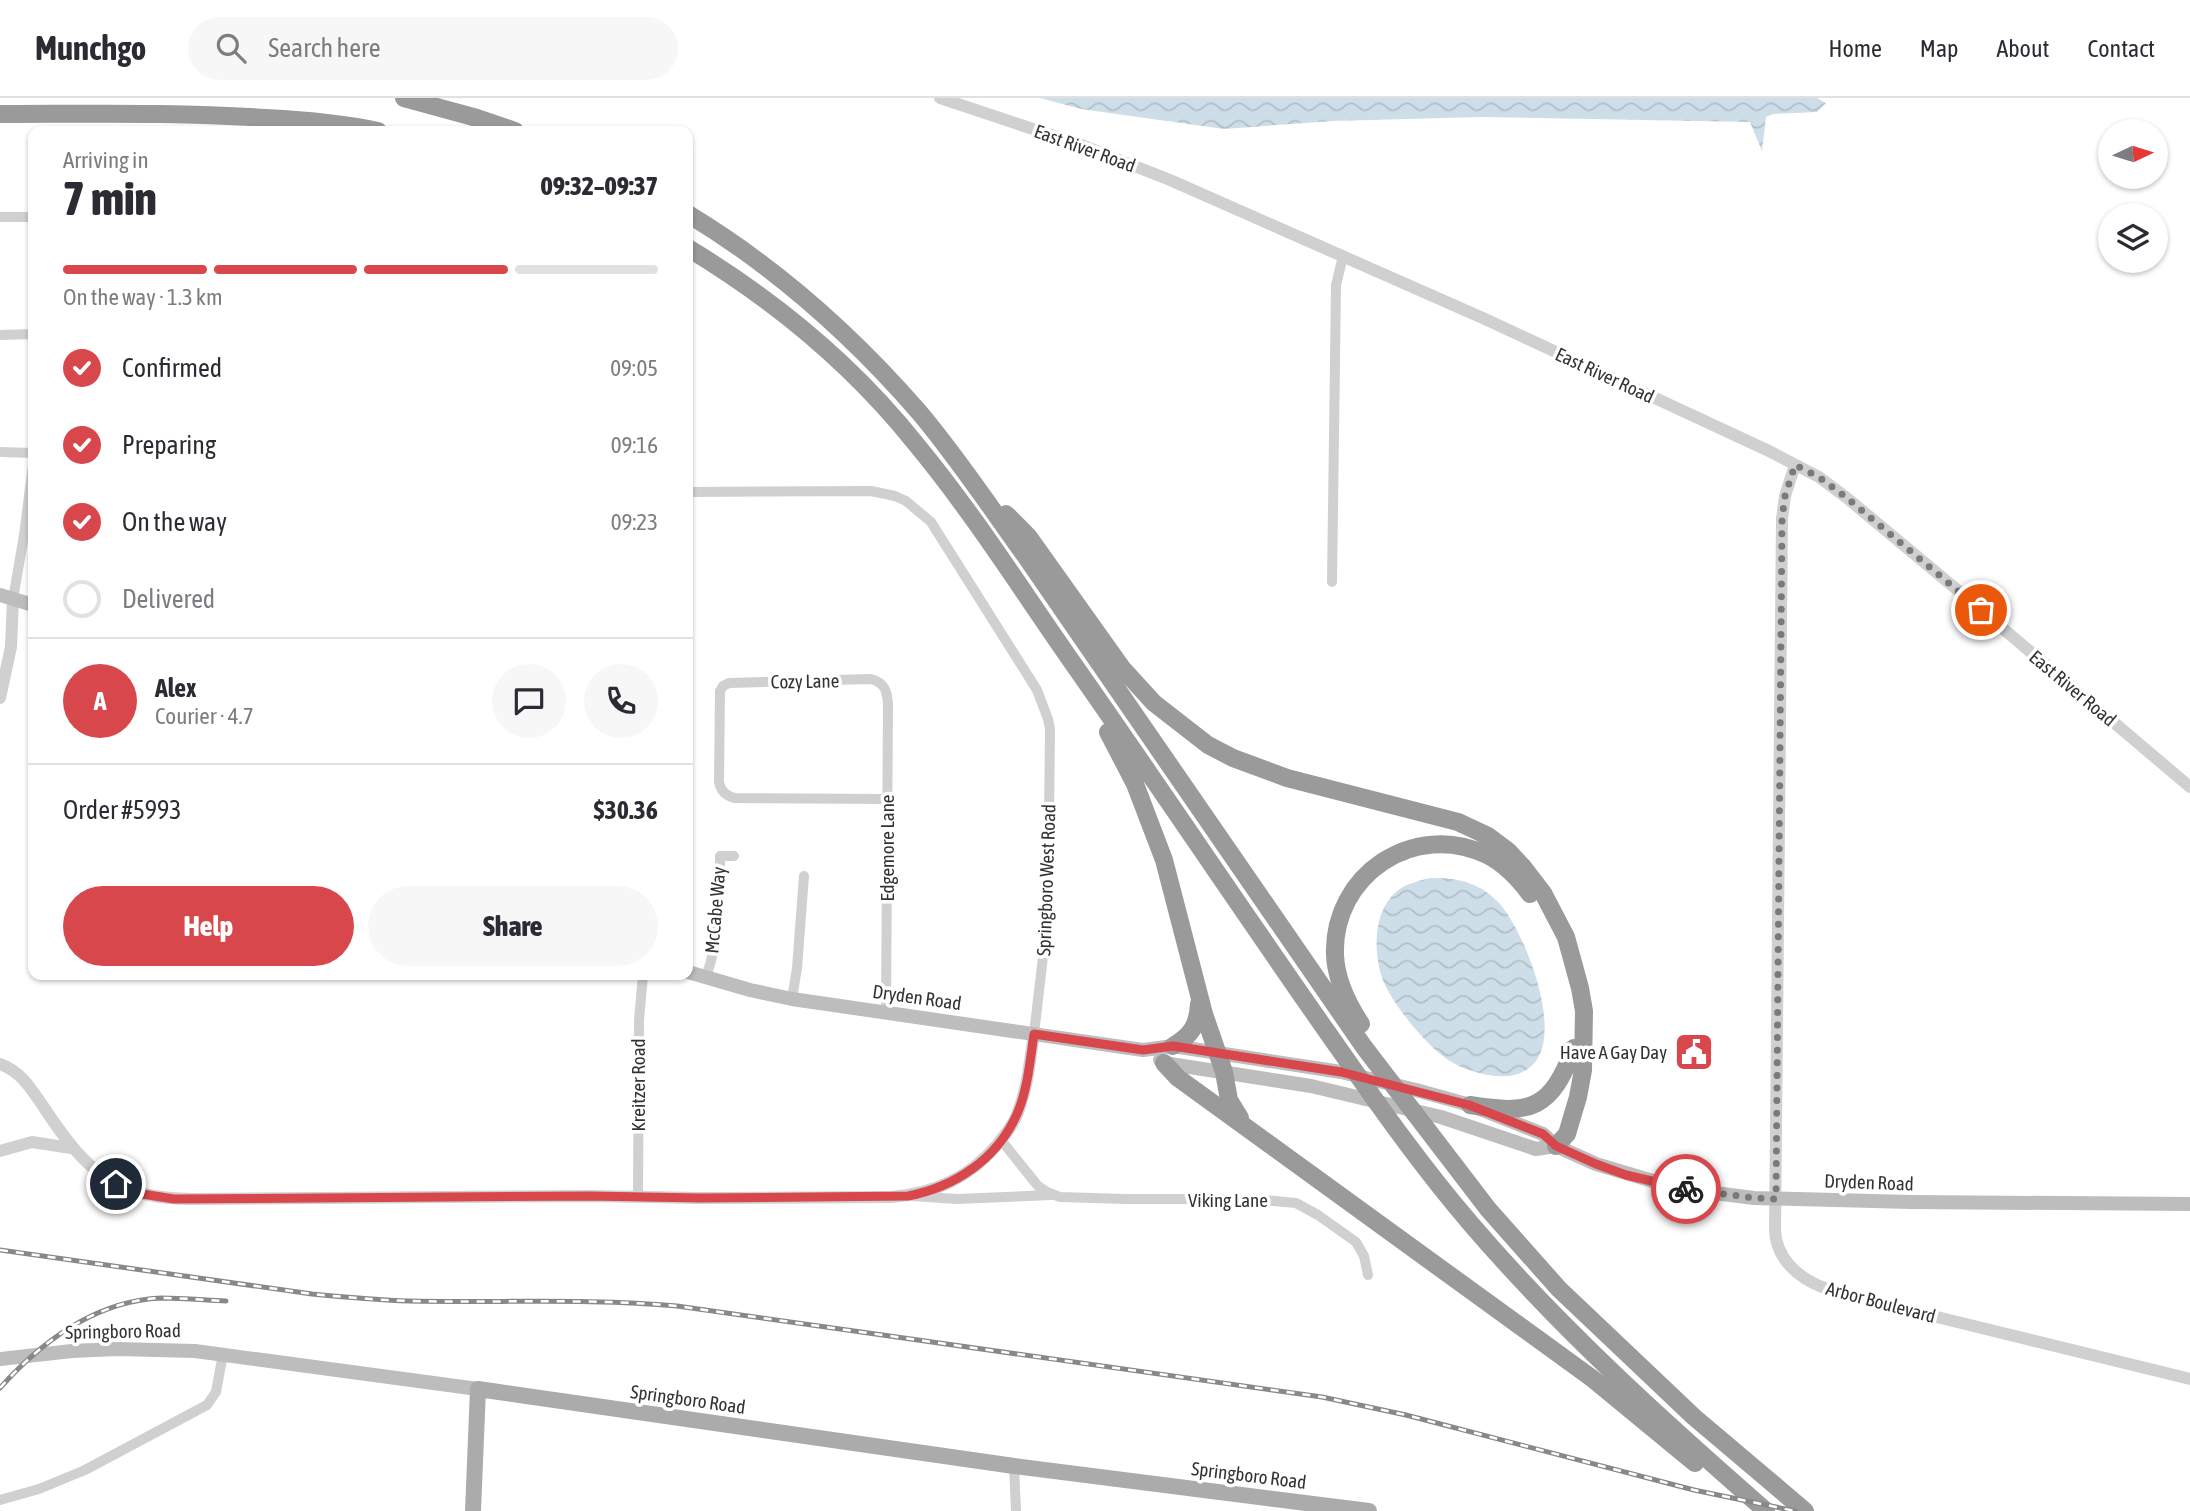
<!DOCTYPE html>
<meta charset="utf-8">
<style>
body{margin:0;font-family:"Asap Condensed",sans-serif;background:#f7f7f7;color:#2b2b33;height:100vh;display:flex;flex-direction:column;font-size:26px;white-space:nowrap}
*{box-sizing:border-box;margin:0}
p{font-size:23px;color:#7c7c81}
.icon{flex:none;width:38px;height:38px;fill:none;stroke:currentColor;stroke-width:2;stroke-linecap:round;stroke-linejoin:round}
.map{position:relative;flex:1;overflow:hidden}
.details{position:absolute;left:28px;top:28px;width:665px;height:854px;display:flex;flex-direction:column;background:#fff;border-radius:14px;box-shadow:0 2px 5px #0004}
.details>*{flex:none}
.needle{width:46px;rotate:86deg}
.buttons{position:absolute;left:2098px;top:21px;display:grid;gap:14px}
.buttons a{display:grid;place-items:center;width:70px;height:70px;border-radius:50%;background:#fff;box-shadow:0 2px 5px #0004;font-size:35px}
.pin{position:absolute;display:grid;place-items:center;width:60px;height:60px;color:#fff;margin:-30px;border:4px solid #fff;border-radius:50%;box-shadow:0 2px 7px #0007}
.courier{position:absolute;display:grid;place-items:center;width:70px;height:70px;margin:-35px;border:5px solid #d8474c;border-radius:50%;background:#fff;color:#222;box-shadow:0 2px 9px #0007}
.summary em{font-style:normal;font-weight:800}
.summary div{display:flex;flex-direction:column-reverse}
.summary{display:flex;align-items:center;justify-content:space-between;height:119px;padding:0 35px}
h1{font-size:46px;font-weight:800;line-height:52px}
.bar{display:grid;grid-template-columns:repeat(4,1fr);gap:10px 7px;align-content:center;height:84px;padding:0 35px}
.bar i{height:9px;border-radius:5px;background:#e1e1e2}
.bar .on{background:#d8474c}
.bar p{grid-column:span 4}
.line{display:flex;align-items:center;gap:18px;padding:0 35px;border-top:2px solid #e1e1e2}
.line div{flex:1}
.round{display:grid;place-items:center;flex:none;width:74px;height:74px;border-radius:37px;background:#f7f7f7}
ol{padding:0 35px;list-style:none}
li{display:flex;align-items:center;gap:21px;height:77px}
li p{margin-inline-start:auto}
li .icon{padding:7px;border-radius:50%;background:#d8474c;color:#fff;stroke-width:4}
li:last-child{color:#7c7c81}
li i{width:38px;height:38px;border:4px solid #e1e1e2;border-radius:50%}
.action{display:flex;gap:14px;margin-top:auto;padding:14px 35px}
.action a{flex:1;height:80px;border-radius:42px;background:#d8474c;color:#fff;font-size:28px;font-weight:800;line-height:80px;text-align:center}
.action a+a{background:#f7f7f7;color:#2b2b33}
header{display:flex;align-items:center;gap:42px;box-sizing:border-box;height:98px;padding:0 35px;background:#fff;border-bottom:2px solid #e1e1e2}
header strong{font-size:33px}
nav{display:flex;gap:38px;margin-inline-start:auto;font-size:24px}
.search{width:490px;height:63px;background:#f7f7f7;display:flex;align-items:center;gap:18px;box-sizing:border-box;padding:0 24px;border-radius:38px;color:#7c7c81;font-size:26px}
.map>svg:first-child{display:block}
.water{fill:url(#water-waves)}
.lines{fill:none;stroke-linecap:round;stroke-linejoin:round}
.minor{stroke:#d0d0d0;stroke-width:10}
.tertiary{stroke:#d0d0d0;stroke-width:12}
.secondary{stroke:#bdbdbd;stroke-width:14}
.primary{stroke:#ababab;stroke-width:16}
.motorway{stroke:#9a9a9a;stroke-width:18}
.rail-casing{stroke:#888;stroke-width:5}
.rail{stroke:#fff;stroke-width:2.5;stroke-dasharray:8;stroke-linecap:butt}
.done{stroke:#7a7a7a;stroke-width:7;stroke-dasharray:0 12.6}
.route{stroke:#d8474c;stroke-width:9}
.labels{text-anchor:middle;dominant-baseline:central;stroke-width:7;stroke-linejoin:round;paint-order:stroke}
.street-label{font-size:19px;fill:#333;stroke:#fff}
.poi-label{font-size:19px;fill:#333;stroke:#fff;text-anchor:end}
</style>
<header>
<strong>Munchgo</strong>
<div class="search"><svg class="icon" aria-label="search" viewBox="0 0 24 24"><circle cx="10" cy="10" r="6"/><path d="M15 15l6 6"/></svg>Search here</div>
<nav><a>Home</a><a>Map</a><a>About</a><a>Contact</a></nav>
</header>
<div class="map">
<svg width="2190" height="1413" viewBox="0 0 2190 1413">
<defs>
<pattern id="water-waves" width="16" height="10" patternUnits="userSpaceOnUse" patternTransform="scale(1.75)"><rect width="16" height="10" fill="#cedee9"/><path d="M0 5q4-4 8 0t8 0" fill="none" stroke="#b1bfc8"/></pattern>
</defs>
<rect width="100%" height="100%" fill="#fff"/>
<path class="water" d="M1040,0h777l9,5 -9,9 -44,2 -7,3 -4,34 -12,-29 -269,-5 -148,4 -109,8 -143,-20z
M1430,780c26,-1 49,4 68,24 27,28 70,138 31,166 -13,10 -26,9 -41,7 -15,-3 -31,-8 -44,-18 -20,-15 -46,-47 -58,-70 -13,-26 -15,-74 10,-95 9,-8 22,-11 34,-14z"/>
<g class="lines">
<path class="minor" d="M0,119h33
M0,237l33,-1
M0,354l33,1
M688,394l183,-1 24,5 11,5 25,21 106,168 11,29 2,10 -2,185 -14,120
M1332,484l4,-297 7,-29
M13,501l11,-64 9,-70
M706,879c14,-39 14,-80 14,-121h14
M792,901l5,-31 7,-92
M886,914l2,-308c-1,-13 -3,-21 -17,-25l-142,4 -6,3 -3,5 -1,91c2,9 6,13 15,16l153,1
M1001,1042l37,46 9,6 13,5 66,2h126l44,4 22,12 38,27 8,14 4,19
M638,1098l1,-176 4,-45
M912,1098l45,3 94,-4
M1014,1368l2,45
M0,1402l39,-11 46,-19 122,-65 9,-13 7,-38"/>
<path class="tertiary" d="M940,0l144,48 86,34 315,139 284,132 50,26 28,21 114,95 229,194
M1795,367l-10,31 -3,23 -7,711c1,28 22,47 47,57l119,31 249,61
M0,600l11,-51 2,-48
M0,966c22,8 32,26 45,45 41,62 70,90 148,90l397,-3 110,2 191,-1c42,-3 77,-18 105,-51 9,-11 19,-23 23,-37 9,-24 11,-50 15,-75
M0,1053l32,-9 39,6"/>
<path class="secondary" d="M0,497l33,10
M688,874l62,18 42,9 351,51 30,-4 168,26 75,18 54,15 73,29 13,12 40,18 70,21 33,6 55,7 157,4 279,2
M1160,962l4,3 147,23 130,31 95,32 20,-3
M0,1261l72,-8 45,-2 78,2 283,38"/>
<path class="primary" d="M473,1413l5,-122 536,77 355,45"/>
<path class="motorway" d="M404,0l73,20 38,13
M0,16c89,0 178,-2 266,4 37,2 75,5 112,13
M688,116c86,52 165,122 231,198 38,45 71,95 105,142l340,493 124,162 71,80 135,128 111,94
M688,150c86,52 165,117 228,196 57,69 105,145 156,218 87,124 171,250 258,374 45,64 90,129 141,188 89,104 192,197 295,287
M1006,416l22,22 94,132 32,35 54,42 25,13 54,20 171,44 30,14 20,15 15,16 20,26 23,44 14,51 4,23 -1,59 -5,27 -11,37 -11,12
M1108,634l27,52 29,76 40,154 20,58 5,28 11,18
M1361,926c-13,-20 -25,-44 -26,-69 -3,-80 79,-135 152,-100 18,9 31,23 43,39
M1173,948c18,-10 25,-21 26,-42
M1164,965l14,15 415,301 102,84
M1470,1007c62,10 81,4 104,-57"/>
<g class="rail-casing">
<path id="rail" d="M0,1152l312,44c32,3 65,6 97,7 90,2 179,-3 268,5l645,91 84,18 288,75 101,21
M0,1290c42,-47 96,-87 161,-90 22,0 43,2 65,3"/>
</g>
<use href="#rail" class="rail"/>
</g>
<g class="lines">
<path class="done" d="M1686,1091l68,9 22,1 6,-680 3,-23 10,-31 24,12 28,21 134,112"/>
<path class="route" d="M116,1086l26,10 32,5 416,-3 110,2 208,-2c47,-9 89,-37 109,-82 11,-25 13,-54 17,-80l109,16 30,-4 168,26 128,33 74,29 13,12 40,18 30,11 60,14"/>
</g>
<defs>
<g id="civic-square" transform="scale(2.0125)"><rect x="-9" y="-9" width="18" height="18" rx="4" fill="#d8474c" stroke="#fff"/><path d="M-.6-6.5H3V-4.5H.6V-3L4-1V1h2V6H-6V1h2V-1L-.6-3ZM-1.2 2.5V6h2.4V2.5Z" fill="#fff"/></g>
</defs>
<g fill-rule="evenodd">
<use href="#civic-square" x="1694" y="954"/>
</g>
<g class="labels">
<g class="street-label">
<text transform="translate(1085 50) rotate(20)">East River Road</text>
<text transform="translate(1605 277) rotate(25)">East River Road</text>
<text transform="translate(805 583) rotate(-1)">Cozy Lane</text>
<text transform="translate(2073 590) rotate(40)">East River Road</text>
<text transform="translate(887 750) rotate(-90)">Edgemore Lane</text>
<text transform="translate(1046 782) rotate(-88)">Springboro West Road</text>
<text transform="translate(715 812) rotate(-85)">McCabe Way</text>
<text transform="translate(917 899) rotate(8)">Dryden Road</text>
<text transform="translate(638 987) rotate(-90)">Kreitzer Road</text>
<text transform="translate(1869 1084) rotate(2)">Dryden Road</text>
<text x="1228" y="1102">Viking Lane</text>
<text transform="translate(1881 1204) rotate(15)">Arbor Boulevard</text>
<text transform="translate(123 1233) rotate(-1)">Springboro Road</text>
<text transform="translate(688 1301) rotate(8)">Springboro Road</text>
<text transform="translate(1249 1377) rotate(7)">Springboro Road</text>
</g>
<g class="poi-label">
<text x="1667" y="954">Have A Gay Day</text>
</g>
</g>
</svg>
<div class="buttons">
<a><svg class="needle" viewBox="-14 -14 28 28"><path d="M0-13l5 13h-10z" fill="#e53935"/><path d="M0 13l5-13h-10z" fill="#7c7c81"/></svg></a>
<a><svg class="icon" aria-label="layers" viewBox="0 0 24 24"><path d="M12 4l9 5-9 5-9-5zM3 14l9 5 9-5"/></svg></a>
</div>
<div class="pin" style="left:1981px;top:512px;background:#ea580c"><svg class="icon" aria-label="bag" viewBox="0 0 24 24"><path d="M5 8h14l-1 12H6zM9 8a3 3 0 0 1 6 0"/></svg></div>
<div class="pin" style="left:116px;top:1086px;background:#1f2937"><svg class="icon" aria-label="home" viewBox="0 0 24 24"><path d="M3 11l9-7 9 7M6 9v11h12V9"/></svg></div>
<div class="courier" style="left:1686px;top:1091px"><svg class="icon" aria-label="bike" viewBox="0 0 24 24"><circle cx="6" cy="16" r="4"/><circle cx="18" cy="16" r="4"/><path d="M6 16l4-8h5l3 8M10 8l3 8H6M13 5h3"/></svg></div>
<section class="details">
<div class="summary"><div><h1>7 min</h1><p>Arriving in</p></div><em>09:32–09:37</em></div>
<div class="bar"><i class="on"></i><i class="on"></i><i class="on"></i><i></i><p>On the way · 1.3 km</p></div>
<ol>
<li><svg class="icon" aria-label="check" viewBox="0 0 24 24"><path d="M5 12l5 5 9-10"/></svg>Confirmed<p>09:05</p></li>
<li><svg class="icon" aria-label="check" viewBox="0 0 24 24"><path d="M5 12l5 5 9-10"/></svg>Preparing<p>09:16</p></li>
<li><svg class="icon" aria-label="check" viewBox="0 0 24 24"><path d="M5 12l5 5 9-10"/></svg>On the way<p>09:23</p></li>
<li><i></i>Delivered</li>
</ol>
<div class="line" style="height:126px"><b class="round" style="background:#d8474c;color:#fff">A</b><div><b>Alex</b><p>Courier · 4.7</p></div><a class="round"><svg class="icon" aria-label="chat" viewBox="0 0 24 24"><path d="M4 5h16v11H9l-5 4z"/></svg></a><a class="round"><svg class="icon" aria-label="phone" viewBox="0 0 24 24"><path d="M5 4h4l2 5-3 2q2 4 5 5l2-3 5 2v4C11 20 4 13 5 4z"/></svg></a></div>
<div class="line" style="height:91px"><div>Order #5993</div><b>$30.36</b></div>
<div class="action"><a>Help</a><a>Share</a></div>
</section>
</div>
